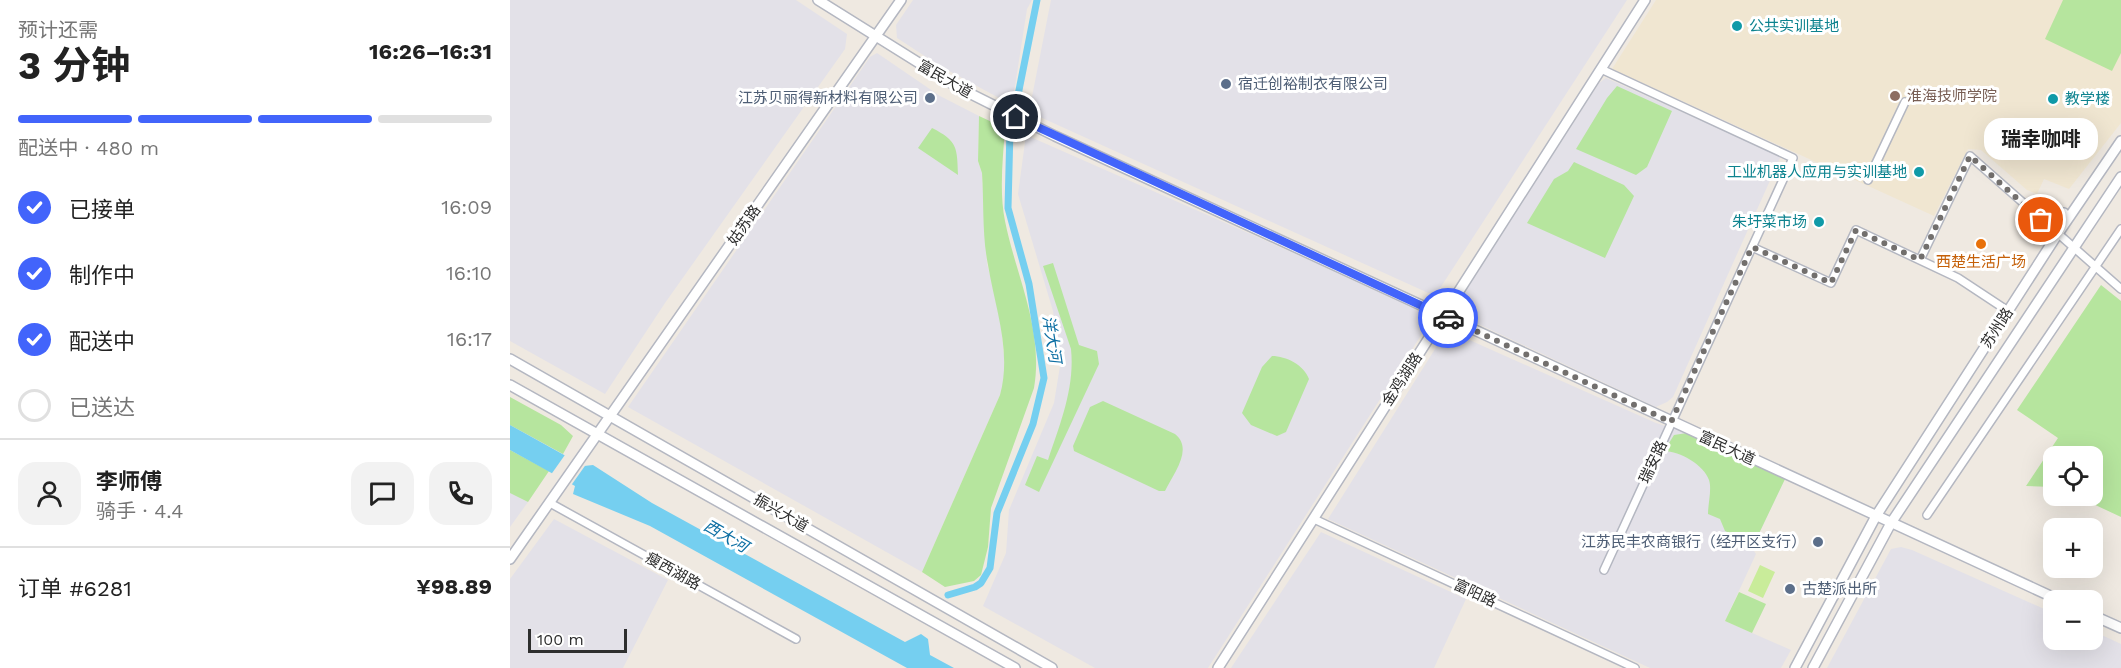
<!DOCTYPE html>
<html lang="zh">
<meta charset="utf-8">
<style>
body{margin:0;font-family:"Work Sans","Noto Sans SC",sans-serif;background:#f2f2f2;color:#222;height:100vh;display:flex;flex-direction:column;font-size:22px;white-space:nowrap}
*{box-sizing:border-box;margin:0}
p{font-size:20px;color:#767676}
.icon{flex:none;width:33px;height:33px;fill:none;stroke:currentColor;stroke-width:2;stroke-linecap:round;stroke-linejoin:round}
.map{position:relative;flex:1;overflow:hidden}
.panel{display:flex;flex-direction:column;background:#fff;width:510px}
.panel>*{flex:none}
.tools{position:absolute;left:1533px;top:446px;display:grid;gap:12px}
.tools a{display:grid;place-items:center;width:60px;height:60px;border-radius:12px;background:#fff;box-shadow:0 6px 24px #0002;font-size:30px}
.scale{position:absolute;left:18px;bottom:15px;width:99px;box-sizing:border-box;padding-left:6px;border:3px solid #2e2e2e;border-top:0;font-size:16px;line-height:21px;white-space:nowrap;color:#2e2e2e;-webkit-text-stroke:4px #fff;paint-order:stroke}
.pin{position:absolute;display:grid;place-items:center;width:51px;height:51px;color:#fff;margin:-26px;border:3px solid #fff;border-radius:50%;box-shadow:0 2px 6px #0007}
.courier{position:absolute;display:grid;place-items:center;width:60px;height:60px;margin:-30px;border:4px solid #4264fb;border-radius:50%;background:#fff;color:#222;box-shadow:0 2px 8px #0007}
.bubble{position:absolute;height:42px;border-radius:18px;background:#fff;box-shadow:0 6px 24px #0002;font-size:20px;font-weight:700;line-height:42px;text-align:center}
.headline em{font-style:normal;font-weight:700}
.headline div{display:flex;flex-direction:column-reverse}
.headline{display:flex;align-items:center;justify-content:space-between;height:102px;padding:0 18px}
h1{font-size:39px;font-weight:700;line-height:45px}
.bar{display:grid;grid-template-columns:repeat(4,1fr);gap:9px 6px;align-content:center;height:72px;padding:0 18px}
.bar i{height:8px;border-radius:4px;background:#e0e0e0}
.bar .selected{background:#4264fb}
.bar p{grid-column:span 4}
.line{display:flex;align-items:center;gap:15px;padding:0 18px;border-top:2px solid #e0e0e0}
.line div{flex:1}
.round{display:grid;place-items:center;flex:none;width:63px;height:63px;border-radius:18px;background:#f2f2f2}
ol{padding:0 18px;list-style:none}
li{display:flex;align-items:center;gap:18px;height:66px}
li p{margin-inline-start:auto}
li .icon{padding:6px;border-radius:50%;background:#4264fb;color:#fff;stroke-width:4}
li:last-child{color:#767676}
li i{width:33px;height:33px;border:3px solid #e0e0e0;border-radius:50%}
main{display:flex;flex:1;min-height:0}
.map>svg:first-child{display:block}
.industrial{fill:#e3e1e8}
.education{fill:#f0e6d1}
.green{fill:#b6e59e}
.pitch{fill:#c9ec9a}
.water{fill:#75cff0}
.pier{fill:#efe9e1}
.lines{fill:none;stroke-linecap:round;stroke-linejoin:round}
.canal{stroke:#75cff0;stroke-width:7}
.street-casing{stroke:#b4b7c1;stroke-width:10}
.secondary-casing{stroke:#b4b7c1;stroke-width:12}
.street{stroke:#fff;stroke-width:7}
.secondary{stroke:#fff;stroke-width:9}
.done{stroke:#726f6d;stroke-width:6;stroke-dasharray:0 10.8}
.route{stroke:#4264fb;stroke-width:8}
.culture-dot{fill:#0f9aa8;stroke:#fff;stroke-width:2}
.service-dot{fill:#5c6f8a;stroke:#fff;stroke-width:2}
.education-dot{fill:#8d6e63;stroke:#fff;stroke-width:2}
.food-dot{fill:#e8710a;stroke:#fff;stroke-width:2}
.labels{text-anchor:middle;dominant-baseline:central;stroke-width:6;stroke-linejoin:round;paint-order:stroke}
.culture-label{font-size:15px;fill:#0d838f;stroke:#fff;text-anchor:start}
.street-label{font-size:15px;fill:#2e2e2e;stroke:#fff}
.service-label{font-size:15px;fill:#4e5e75;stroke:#fff;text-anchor:start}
.education-label{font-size:15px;fill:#785e54;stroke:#fff;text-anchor:start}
.food-label{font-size:15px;fill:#c56008;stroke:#fff}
.water-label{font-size:16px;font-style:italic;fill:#0d6fa3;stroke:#fff}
</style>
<main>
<section class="panel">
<div class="headline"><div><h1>3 分钟</h1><p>预计还需</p></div><em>16:26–16:31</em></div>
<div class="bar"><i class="selected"></i><i class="selected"></i><i class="selected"></i><i></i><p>配送中 · 480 m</p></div>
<ol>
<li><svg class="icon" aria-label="check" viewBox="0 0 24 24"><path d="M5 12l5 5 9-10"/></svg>已接单<p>16:09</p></li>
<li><svg class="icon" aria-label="check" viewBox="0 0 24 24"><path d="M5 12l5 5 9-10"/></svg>制作中<p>16:10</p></li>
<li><svg class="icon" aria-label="check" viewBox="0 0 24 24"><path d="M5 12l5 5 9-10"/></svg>配送中<p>16:17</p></li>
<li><i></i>已送达</li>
</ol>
<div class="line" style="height:108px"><a class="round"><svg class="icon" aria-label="person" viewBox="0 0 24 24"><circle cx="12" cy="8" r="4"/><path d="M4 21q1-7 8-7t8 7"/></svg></a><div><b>李师傅</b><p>骑手 · 4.4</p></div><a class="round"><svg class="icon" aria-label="chat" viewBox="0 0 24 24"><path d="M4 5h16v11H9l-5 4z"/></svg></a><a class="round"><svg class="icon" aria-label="phone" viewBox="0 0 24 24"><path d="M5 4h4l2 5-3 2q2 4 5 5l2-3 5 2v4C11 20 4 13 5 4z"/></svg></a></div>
<div class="line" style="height:78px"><div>订单 #6281</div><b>¥98.89</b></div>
</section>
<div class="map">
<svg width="1611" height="668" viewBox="0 0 1611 668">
<rect width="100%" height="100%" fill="#efe9e1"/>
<path class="industrial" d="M0,0h286l51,34 -2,15 -180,254 -60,91 -95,-53z
M403,0h119l-5,9 -15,96 -72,-39 -43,-28 -1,-13z
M541,0h576l-192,296 -406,-184z
M367,53l63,43 39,20 -1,45 4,12 5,91 12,44 7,66 -6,21 -78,177 -294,-165 242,-350z
M1096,78l175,78 -108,241 -6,5 -11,5 -199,-93 2,-13 140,-218z
M516,135l408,180 -226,353h-113l-112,-62 23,-53 3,-43 45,-107 7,-43 -8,-49 -35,-117z
M937,330l209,93 31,10 98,46 -33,69 4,6 -31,67 66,29 -10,18h-131l-322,-149z
M0,454l10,44 8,4 -18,25z
M44,519l114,61 -45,88h-113v-89z
M811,532l145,67 -32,69h-203z
M1391,547l11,3 141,63 1,26h38l1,-8 28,13v24h-294l64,-119z"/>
<path class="education" d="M1146,0h465v123l-52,66 -25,-10 -7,15 -10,-4 -46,-40 -13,-1 -34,67 -322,-147z"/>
<path class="green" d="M1553,0h58v53l-9,18 -67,-32z
M1107,86l55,25 -25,56 -11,8 -60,-26 31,-51z
M469,116l26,12c-2,30 -6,63 0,93 11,55 39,109 29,167l-43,120 -3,39 -7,28 -7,6 -29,6 -23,-15 78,-177c12,-44 -5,-87 -12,-130 -6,-30 -4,-62 -6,-92l-4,-12z
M422,128c26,13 25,20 26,47l-40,-27z
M1064,162l50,23 10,11 -29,62 -78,-35 27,-44 14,-8z
M543,263l26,82 18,6 2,13 -60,128 -14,-7 12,-29 11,4c12,-36 27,-72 23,-111l-28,-83z
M1591,285l20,16v216l-47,-22h18v-39h-38l-1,31 -27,-1 32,-48 -41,-28z
M762,356c14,0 32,9 37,23l-23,53 -9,4 -26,-11 -9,-12 20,-46z
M0,397l51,28 12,11 -10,18 -53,-29z
M593,401l72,33c19,15 -2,40 -10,57h-6l-85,-40 -1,-5 17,-39z
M1177,433l98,46 -31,65 -29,-13 -5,-12 -12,-5c0,-10 4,-25 1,-34 -5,-15 -29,-29 -45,-29l10,-16z
M0,450l39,21 -21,31 -18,-9z
M1229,592l27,12 -14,29 -27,-12z"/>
<path class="pitch" d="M1250,565l15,7 -12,26 -15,-7z"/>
<path class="water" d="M0,425l74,41 9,-1 59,38 253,139 16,-8 7,5 2,16 24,13h-47l-257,-142 -77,-32 2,-8 -65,-36z"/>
<path class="pier" d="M57,452l20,11 -17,24 -20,-11z"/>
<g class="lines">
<path class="canal" d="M507,100l20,-100
M438,595l27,-8 6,-4 9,-15 7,-55 36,-89 11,-46 -15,-94 -21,-76 2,-79"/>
<g class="street-casing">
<path id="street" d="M1091,69l192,89 -189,412
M1358,180l37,-78
M1242,247l79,36 25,-53 102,48 50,33
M1410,260l50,-104 151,133
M40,503l246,136
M1417,515l194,-286
M804,519l321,149"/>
</g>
<g class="secondary-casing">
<path id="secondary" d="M308,0l141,88 96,48 1004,464
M1531,220l14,3 9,-10
M0,359l542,309
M0,385l505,283
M0,559l391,-559
M1582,615l29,13
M708,668l427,-668
M1285,668l81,-152 181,-281 64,-94
M1303,668l78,-145 230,-346"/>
</g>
<use href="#street" class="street"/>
<use href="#secondary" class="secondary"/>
</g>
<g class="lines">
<path class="done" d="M938,318l223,104 81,-175 79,36 25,-53 64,30 50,-104 71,64"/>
<path class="route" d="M506,117l432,201"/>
</g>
<g class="culture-dot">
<circle cx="1227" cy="26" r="6"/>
<circle cx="1543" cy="99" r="6"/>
<circle cx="1409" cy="172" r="6"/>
<circle cx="1309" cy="222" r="6"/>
</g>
<g class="service-dot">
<circle cx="716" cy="84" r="6"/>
<circle cx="420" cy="98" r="6"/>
<circle cx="1308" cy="542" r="6"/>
<circle cx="1280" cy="589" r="6"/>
</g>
<circle class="education-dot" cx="1385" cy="96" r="6"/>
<circle class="food-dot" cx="1471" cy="244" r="6"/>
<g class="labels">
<g class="culture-label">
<text x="1239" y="26">公共实训基地</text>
<text x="1555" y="99">教学楼</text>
<text x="1397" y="172" text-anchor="end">工业机器人应用与实训基地</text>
<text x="1297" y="222" text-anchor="end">朱圩菜市场</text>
</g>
<g class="street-label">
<text transform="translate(435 79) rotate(30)">富民大道</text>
<text transform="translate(234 225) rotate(-55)">姑苏路</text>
<text transform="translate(1487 328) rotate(-57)">苏州路</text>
<text transform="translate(892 379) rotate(-57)">金鸡湖路</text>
<text transform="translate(1217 448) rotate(25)">富民大道</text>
<text transform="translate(1143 462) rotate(-65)">瑞安路</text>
<text transform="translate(271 513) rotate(30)">振兴大道</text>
<text transform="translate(163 571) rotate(29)">瘦西湖路</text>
<text transform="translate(965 593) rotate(25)">富阳路</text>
</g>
<g class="service-label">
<text x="728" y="84">宿迁创裕制衣有限公司</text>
<text x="408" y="98" text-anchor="end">江苏贝丽得新材料有限公司</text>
<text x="1296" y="542" text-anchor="end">江苏民丰农商银行（经开区支行）</text>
<text x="1292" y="589">古楚派出所</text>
</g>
<g class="education-label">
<text x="1397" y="96">淮海技师学院</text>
</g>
<g class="food-label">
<text x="1471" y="262">西楚生活广场</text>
</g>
<g class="water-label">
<text transform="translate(542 339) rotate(81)">洋大河</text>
<text transform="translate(216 536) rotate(30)">西大河</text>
</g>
</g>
</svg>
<div class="tools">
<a><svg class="icon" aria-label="locate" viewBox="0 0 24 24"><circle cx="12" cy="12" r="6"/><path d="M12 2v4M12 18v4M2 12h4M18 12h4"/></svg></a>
<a>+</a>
<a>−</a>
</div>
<div class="scale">100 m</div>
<div class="pin" style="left:1531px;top:220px;background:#ea580c"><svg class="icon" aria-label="bag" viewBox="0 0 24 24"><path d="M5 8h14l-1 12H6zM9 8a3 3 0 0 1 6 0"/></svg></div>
<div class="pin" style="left:506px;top:117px;background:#1f2937"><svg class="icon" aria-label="home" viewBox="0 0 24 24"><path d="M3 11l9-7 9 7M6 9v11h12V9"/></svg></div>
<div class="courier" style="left:938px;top:318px"><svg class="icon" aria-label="car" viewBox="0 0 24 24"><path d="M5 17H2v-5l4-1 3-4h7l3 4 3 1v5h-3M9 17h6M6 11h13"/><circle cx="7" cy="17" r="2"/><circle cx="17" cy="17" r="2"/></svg></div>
<div class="bubble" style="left:1474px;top:118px;width:114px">瑞幸咖啡</div>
</div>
</main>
